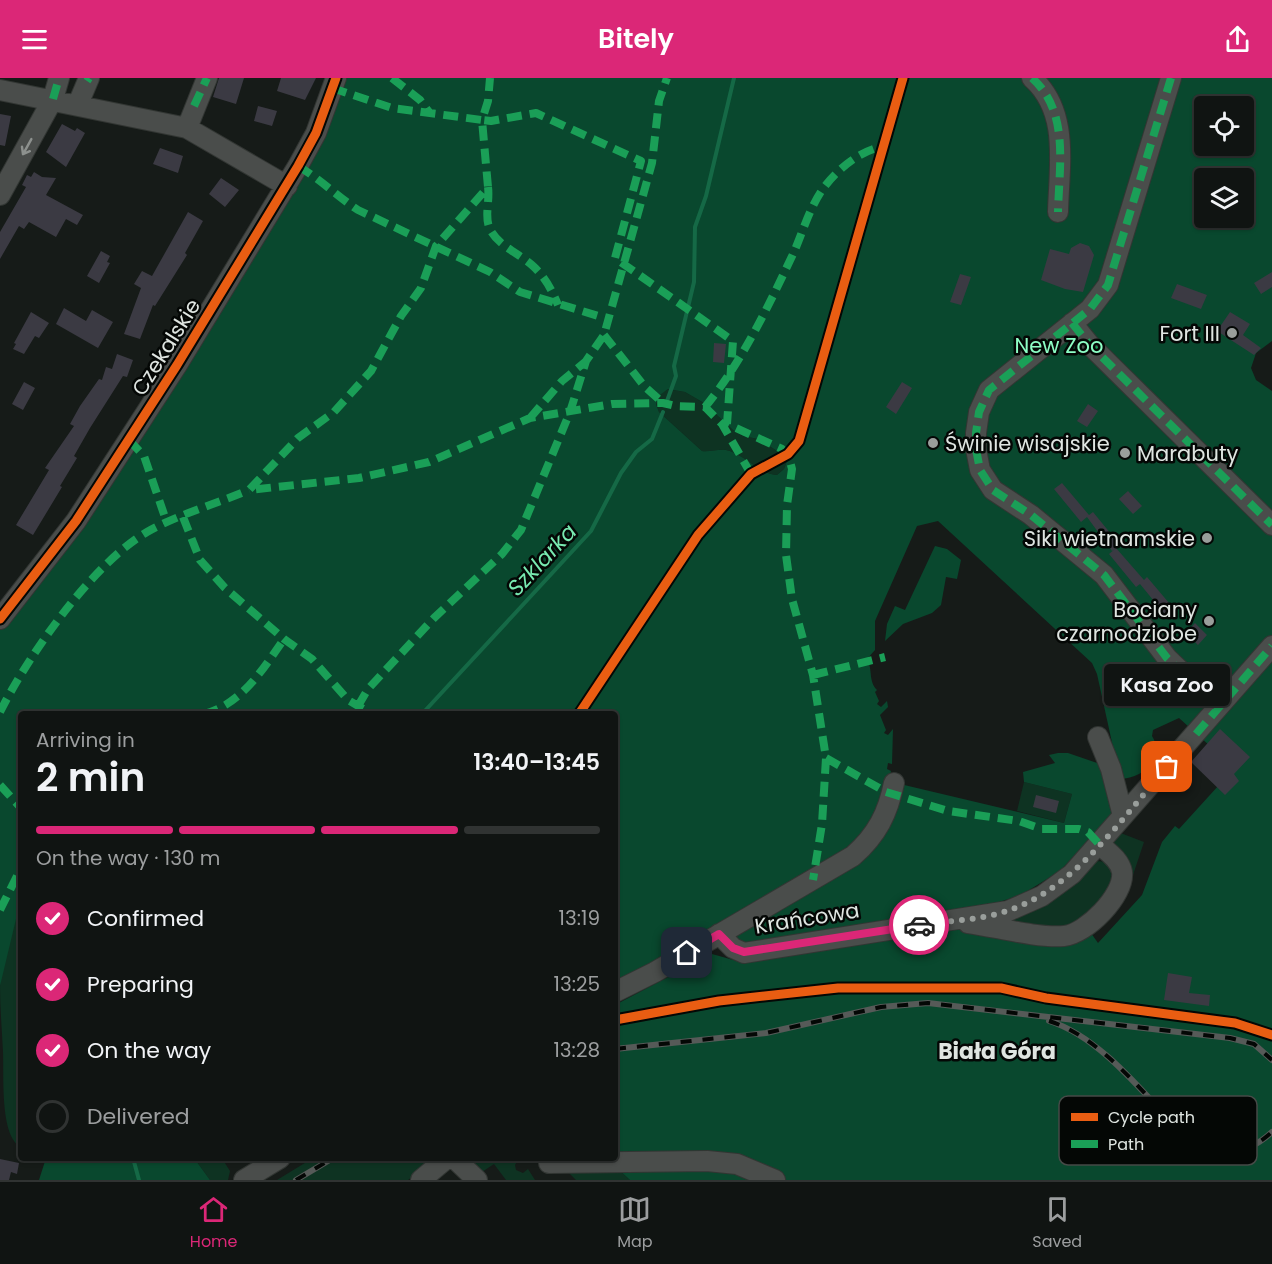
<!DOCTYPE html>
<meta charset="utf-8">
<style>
body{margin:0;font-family:Poppins,sans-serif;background:#191d1b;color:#f1f3f6;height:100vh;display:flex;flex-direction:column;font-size:22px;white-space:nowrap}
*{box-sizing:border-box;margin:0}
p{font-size:20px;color:#9c9e9f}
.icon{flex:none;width:33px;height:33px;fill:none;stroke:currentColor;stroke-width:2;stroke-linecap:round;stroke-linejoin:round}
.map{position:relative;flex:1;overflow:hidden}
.drawer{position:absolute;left:18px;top:633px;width:600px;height:450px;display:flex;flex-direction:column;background:#101412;border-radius:6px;box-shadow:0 2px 4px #0004,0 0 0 2px #303332}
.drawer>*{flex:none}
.buttons{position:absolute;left:1194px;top:18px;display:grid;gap:12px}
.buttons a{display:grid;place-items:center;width:60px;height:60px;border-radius:6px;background:#101412;box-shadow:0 2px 4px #0004,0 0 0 2px #303332;font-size:30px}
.pin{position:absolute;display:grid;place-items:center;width:51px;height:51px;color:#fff;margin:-26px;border-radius:12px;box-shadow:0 3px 9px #0006}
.courier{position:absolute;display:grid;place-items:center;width:60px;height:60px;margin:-30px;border:4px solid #db2777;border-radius:50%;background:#fff;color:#222;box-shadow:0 2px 8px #0007}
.bubble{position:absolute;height:42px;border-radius:6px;background:#101412;box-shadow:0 2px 4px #0004,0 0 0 2px #303332;font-size:20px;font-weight:600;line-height:42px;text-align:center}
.overview em{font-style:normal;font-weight:600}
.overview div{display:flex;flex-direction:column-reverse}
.overview{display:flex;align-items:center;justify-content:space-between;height:102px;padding:0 18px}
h1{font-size:39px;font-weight:600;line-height:45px}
.bar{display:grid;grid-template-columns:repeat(4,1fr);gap:9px 6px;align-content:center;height:72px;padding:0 18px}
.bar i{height:8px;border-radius:4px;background:#303332}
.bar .on{background:#db2777}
.bar p{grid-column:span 4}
ol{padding:0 18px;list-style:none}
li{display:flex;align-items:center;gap:18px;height:66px}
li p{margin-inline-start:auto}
li .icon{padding:6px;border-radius:50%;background:#db2777;color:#fff;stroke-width:4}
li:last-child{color:#9c9e9f}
li i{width:33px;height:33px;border:3px solid #303332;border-radius:50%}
header{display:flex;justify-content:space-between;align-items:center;height:78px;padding:0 18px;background:#db2777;color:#fff;font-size:27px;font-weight:600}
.tabs{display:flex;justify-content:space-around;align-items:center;height:84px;border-top:2px solid #303332;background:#101412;font-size:16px;color:#9c9e9f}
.tabs a{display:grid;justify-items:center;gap:3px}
.tabs .on{color:#db2777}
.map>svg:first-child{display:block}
.green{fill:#0e3322}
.forest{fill:#09482e;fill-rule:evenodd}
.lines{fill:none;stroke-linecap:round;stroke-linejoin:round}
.stream{stroke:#156946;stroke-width:4}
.building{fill:#3b3a43}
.minor-casing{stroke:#323633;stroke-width:22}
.minor{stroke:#4a4d4b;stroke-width:20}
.rail-casing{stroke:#565a58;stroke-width:6}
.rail{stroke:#040705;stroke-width:4;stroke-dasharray:11;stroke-linecap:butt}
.quiet{stroke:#1a9f57;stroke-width:8;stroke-dasharray:15 8;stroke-linecap:butt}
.cycleway-casing{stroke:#040705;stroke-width:13}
.cycleway{stroke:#e95d12;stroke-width:9}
.oneway{stroke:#8d918e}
.done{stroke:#999e9b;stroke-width:6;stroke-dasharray:0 10.8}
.route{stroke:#db2777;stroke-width:8}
.poi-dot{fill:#999e9b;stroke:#040705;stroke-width:2}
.labels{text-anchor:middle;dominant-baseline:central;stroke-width:5;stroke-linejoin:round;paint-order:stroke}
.poi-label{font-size:21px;fill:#dfe5e1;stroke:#040705;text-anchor:end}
.park-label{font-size:21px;fill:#8dfec5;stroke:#040705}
.street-label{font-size:21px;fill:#dfe5e1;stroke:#040705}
.water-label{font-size:22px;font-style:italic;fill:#78eab1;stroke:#040705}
.neighbourhood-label{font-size:22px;font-weight:bold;fill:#dfe5e1;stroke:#040705}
.key{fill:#040705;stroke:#464a47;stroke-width:1.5}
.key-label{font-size:16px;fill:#dfe5e1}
</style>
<header><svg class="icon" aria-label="menu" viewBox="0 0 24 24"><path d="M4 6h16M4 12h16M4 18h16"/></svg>Bitely<svg class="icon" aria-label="share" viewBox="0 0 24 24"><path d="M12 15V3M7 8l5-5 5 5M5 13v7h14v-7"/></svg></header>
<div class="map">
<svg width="1272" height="1102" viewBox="0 0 1272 1102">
<rect width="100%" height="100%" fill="#161b18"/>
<path class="green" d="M668,311l17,3 19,11 29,27 10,6 15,3 24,15 5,7 -3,8 -7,6c-20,-2 -32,-21 -51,-25 -8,-1 -17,2 -24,1l-43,-39 -3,-8 3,-9z
M1024,704l48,12 -8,29 -47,-12z
M1118,754l26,10 -14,42 -20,-37z
M1096,783l12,1 10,16 -31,43 -33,8 -53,-10z
M21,820v249c-21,-10 -17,-69 -18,-95 -1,-22 -3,-43 -3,-65 2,-29 12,-62 21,-89z
M194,1080h32l-3,2 7,11 -2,9h-18z
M313,1080h126l-31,22h-131z
M468,1080h47l3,2 -3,5 1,5 7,3 5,-4 7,11h-29l-12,-16 -12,8z
M618,1091l12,11h-54l-9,-9z"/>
<path class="forest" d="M341,0h931v263l-16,12 -5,15 5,12 16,11v789h-642l-12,-11 -3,-11v-153l97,-51 25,7 1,-3 211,-31 142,6 7,10 44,-48 20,-53 13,-16 4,3 40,-44 -9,-39 -31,-28 -26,12 -1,6c14,23 -9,42 -32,43l-23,-105 -5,-11 -154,-142 -21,5 -42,95v29l-8,9c6,10 1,22 10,31l-2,2 4,9 -2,3 4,3 6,-6 1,6 -8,8 6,15 -2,3 4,2 5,-6 -1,35 -4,-1 -1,6 4,2 -2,10 -29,63 -245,142v-272h-594v184l-21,88v-357l89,-117zM1204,28h40v40h-40zM1204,100h40v40h-40zM668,311l17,3 19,11 29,27 10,6 15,3 24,15 5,7 -3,8 -7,6c-20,-2 -32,-21 -51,-25 -8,-1 -17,2 -24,1l-43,-39 -3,-8 4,-9z
M935,468l12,3 14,11 -4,19 -11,-2 -5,28 -9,8 -29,11 -18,17 2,-17 8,-18 10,4z
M1058,675h10l32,11 13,50 -53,57 -39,24 -22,7 -260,42 -3,-11 117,-71 47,-78 164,39 8,-29 -48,-12 -1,-10 32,-9 -6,-8z
M46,1080h148l16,22h-171z"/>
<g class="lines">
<path class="stream" d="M667,323l9,-25 -2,-10 20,-84 1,-55 11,-31 28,-118
M422,636l169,-183 30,-58 15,-21 16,-13 11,-27
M133,1080l6,22"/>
</g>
<path class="building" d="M219,0h25l-8,26 -23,-7z
M281,0h35l-11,22 -28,-9z
M258,28l19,5 -5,15 -18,-5z
M0,36l11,2 -6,30 -5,-1z
M62,46l13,7 2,-3 8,5 -19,34 -20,-15z
M160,70l23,8 -5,17 -25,-9z
M34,94l8,5 14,1 -10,17 37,20 -6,10 -11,-6 -10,18 -27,-15 -5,7 -5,-3 -19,33v-27l26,-45 -4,-2 5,-10 4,2z
M221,100l18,12 -14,17 -16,-13z
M188,134l15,9 -18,32 2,2 -32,51 -2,-1 -13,34 -16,-5 17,-46 -7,-4 8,-13 10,5z
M1080,165l9,3 5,9 -11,37 -18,-3 -24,-9 9,-31 19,5 2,-6z
M101,173l9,5 -3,6 3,1 -11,20 -12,-7z
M1272,194v15l-11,7 -7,-11z
M960,196l11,3 -10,28 -11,-3z
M1177,206l30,11 -6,14 -30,-11z
M64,230l22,13 6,-11 21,12 -15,26 -42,-24z
M31,234l18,11 -10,15 -4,-2 -11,18 -11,-5 3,-5 -2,-1z
M1230,234l20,12 -7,11 18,13 -7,7 -37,-24z
M714,265l12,1 -2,19 -11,-1z
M117,276l16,6 -6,17 -4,-1 -33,52 -16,28 3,2 -17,28 2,1 -29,48 -17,-10 33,-55 -4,-2 29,-42 -4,-2 10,-18 19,-27 3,1 4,-13 6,2z
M24,304l11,6 -12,22 -11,-6z
M902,304l10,6 -16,26 -10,-7z
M1088,326l10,7 -11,16 -10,-6z
M1062,405l27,32 4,-3 27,33 -8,6 -25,-34 -6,5 -27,-33z
M1128,413l14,15 -9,8 -14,-15z
M1116,470l28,32 3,-3 28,33 -8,7 -27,-33 -4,3 -27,-33z
M1195,545l12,12 -9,10 -12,-12z
M1137,600l20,17 -12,13 -20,-18z
M1220,651l30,28 -16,17 5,7 -14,14 -34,-33z
M1036,717l23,6 -3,12 -23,-6z
M1168,895l24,4 -3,16 21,2 -1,11 -45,-6z
M0,1081l19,4 -2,11 -6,-2 -2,8h-9z"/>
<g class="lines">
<g class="minor-casing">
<path id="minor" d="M1032,0c38,34 27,88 26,134
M1171,0l-63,207 -18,24 -101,81 -10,22 -3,21v16l4,21 13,20 38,25 73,60 63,83 51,49
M0,12l187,38 100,58
M78,26l11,-26
M187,50l20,-50
M0,117l53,-96 6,-21
M1072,245l17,21 183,181
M0,541l76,-98 101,-156 121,-199 18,-33 20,-55
M1098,659l13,32 12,47
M968,845c29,4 67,15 96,13 22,-2 61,-41 58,-64 -2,-12 -14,-20 -23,-28
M719,856l14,14 11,5 264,-42 34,-15 30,-22 200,-228
M615,914l40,-20 198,-116c24,-21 35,-43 41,-73
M454,1080l23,22
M549,1085l158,-2 30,3 38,16
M244,1102l36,-22
M421,1102l26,-22"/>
</g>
<use href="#minor" class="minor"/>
<g class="rail-casing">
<path id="rail" d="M1049,943c53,16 99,78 137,117 27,24 61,17 86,-6
M615,971l151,-16 115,-26 47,-4 302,35 24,6 18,16
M296,1102l37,-22"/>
</g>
<use href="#rail" class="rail"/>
<path class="quiet" d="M392,0l28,22 9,12
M1032,0c38,34 27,88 26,134
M1171,0l-63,207 -18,24 -101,81 -10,22 -3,21v16l4,21 13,20 38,25 73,60 63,83 51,49
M87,3l2,-3
M332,10l60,20 90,12 6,-19 2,-23
M53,21l6,-21
M194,28l13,-28
M298,88c22,13 39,30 60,44l132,62 30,20 88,27
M488,109c2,14 -4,30 2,42 7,16 30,25 43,37 12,11 19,24 25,39
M1072,245l17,21 183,181
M604,257l41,52 18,16
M705,329c37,-45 64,-102 89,-155 9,-21 17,-48 31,-66 15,-19 36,-36 60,-40
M530,340l32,-37 23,-19
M129,362l15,16 23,67
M751,396l-29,-50 -17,-17 -30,-1 -12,-3 -51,1 -82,14 -101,44 -70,16 -110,12 49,-52 36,-26 37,-41 30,-55 20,-28 15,-42 52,-59 -6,-67 9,1 45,-8 105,48 -26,97 118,83 -6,83 55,25 6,5 4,15 -5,36 -1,50 6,44 21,76 13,83 -4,66 -9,56
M183,439l17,43 25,28 59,51 28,20 36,41 24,14
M813,597l72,-18
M358,628l10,-17 66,-71 68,-64 19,-24 49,-118 16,-51 18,-26 48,-172 7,-62 8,-23
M0,634c28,-56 92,-148 147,-180 32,-18 69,-28 102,-42
M204,636c38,-10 59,-45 80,-75
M1196,656l76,-88
M826,680l60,34 62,19 71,10 23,8h37l9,3 11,12
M0,707l21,23
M0,832l21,-42"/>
<g class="cycleway-casing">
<path id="cycleway" d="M0,541l76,-98 101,-156 121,-199 18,-33 20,-55
M579,636l119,-179 53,-61 37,-20 11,-13 104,-363
M615,942l104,-19 119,-13h163l45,10 189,25 37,12"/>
</g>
<use href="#cycleway" class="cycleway"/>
</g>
<defs><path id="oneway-shaft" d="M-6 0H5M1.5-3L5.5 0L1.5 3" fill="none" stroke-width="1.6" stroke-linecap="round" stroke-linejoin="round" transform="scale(1.5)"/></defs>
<use class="oneway" href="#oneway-shaft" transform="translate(27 69) rotate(119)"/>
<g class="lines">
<path class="done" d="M919,847c29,-4 63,-5 91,-15 66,-23 112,-92 157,-143"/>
<path class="route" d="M687,875l32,-19 14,14 11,4 175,-27"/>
</g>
<g class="poi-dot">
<circle cx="1232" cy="255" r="6"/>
<circle cx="933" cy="365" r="6"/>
<circle cx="1125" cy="375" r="6"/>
<circle cx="1207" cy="460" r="6"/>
<circle cx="1209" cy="543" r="6"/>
</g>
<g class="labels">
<g class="poi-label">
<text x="1220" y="255">Fort III</text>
<text x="945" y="365" text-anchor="start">Świnie wisajskie</text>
<text x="1137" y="375" text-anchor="start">Marabuty</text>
<text x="1195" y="460">Siki wietnamskie</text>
<text x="1197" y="531">Bociany<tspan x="1197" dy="24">czarnodziobe</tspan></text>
</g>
<g class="park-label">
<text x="1059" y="267">New Zoo</text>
</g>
<g class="street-label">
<text transform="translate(166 269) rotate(-58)">Czekalskie</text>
<text transform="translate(807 840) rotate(-9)">Krańcowa</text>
</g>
<g class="water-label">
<text transform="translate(542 482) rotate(-47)">Szklarka</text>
</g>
<g class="neighbourhood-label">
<text x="997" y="973">Biała Góra</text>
</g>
</g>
<rect x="1059" y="1018" width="198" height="69" rx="9" class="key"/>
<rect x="1071" y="1035" width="27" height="8" fill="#e95d12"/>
<rect x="1071" y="1062" width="27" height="8" fill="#1a9f57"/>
<g class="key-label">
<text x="1108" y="1045">Cycle path</text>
<text x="1108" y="1072">Path</text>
</g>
</svg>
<div class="buttons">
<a><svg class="icon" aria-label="locate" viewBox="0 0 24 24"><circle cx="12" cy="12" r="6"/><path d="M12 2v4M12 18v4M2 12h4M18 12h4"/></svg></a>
<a><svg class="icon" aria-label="layers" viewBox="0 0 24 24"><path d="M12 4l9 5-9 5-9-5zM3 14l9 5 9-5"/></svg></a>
</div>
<div class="pin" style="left:1167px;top:689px;background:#ea580c"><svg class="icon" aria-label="bag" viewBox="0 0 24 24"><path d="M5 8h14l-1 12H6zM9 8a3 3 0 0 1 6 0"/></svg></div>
<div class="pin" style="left:687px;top:875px;background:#1f2937"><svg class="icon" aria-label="home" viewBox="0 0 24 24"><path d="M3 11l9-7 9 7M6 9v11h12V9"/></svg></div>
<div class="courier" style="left:919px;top:847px"><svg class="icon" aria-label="car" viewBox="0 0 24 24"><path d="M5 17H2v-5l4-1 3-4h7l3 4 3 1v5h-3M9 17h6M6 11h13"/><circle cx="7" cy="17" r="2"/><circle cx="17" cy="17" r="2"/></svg></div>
<div class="bubble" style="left:1104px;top:586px;width:126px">Kasa Zoo</div>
<section class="drawer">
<div class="overview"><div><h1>2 min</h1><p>Arriving in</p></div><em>13:40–13:45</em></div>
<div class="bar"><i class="on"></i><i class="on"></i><i class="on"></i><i></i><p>On the way · 130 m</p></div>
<ol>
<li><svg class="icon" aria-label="check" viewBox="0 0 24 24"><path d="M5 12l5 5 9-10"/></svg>Confirmed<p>13:19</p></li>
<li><svg class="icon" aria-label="check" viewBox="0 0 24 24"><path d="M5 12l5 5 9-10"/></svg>Preparing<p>13:25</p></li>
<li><svg class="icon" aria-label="check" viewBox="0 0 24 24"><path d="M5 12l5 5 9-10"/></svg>On the way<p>13:28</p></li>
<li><i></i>Delivered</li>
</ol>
</section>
</div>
<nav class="tabs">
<a class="on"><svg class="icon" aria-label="home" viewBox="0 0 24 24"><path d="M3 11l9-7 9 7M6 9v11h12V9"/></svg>Home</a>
<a><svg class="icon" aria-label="map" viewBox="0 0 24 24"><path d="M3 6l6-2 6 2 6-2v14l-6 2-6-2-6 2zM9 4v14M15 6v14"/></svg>Map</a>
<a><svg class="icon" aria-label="saved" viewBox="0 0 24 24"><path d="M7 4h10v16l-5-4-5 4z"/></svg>Saved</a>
</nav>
